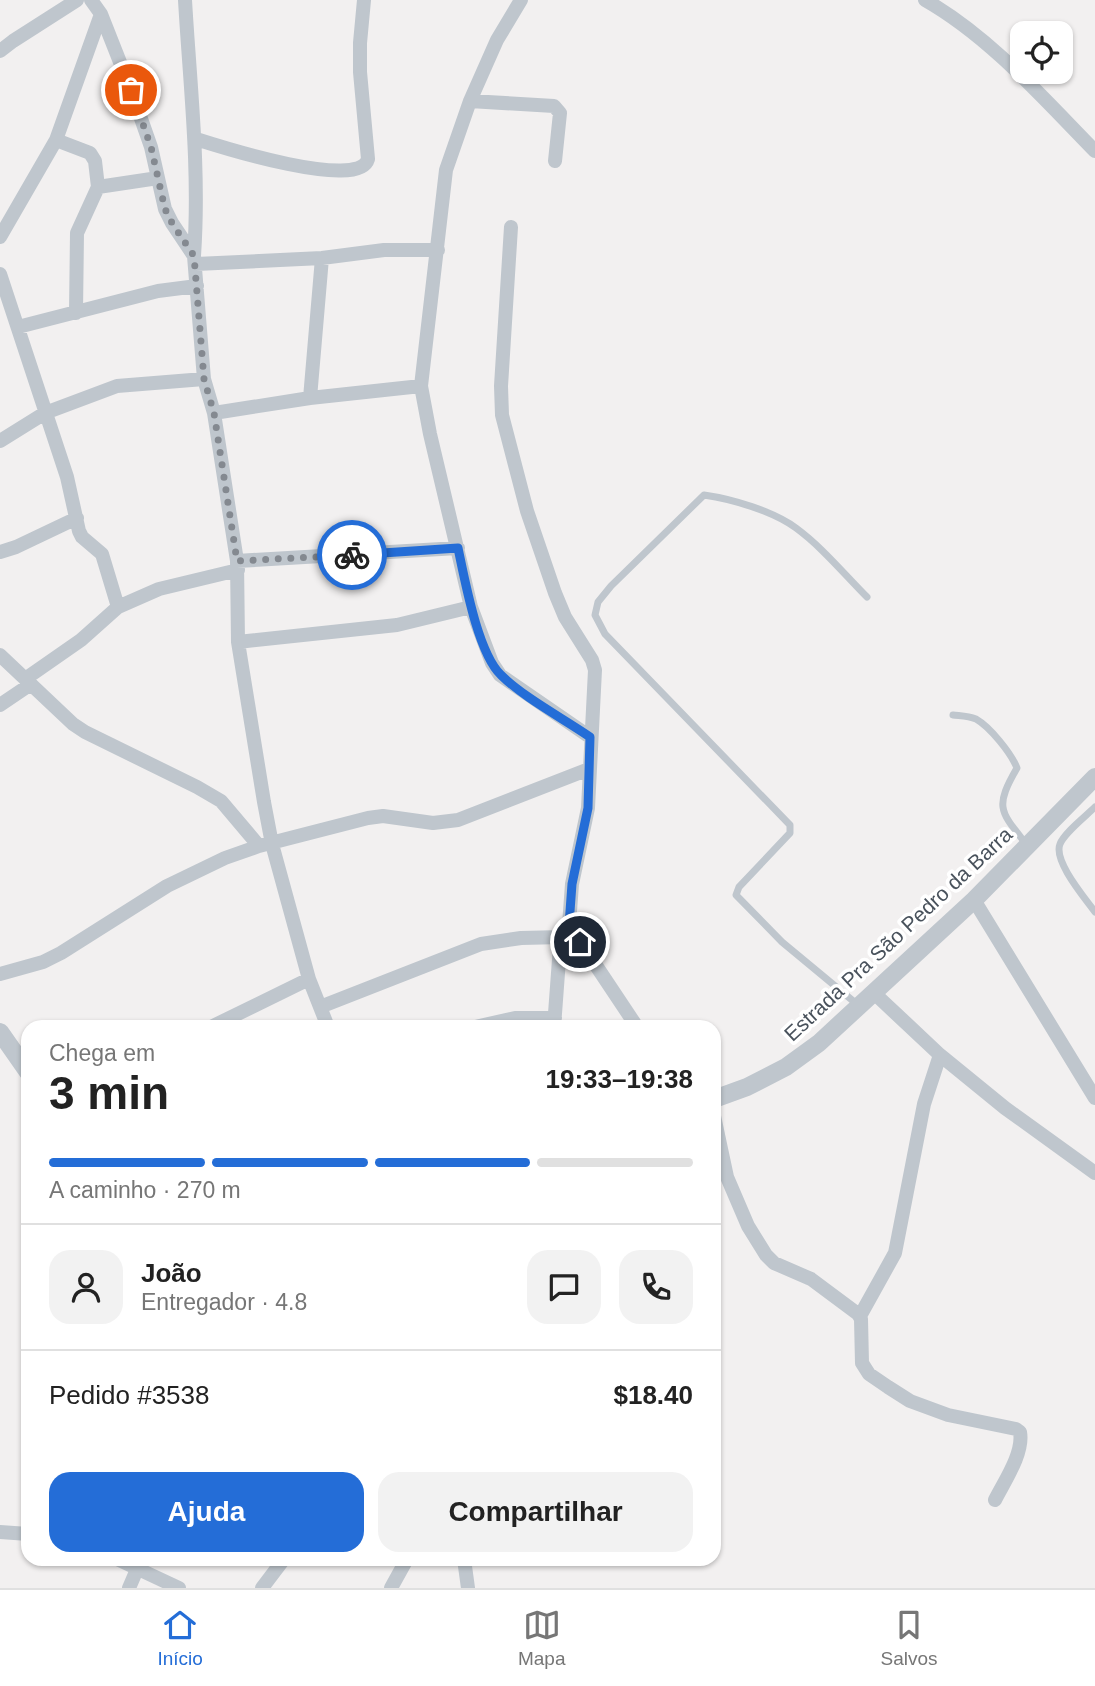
<!DOCTYPE html>
<html lang="pt">
<meta charset="utf-8">
<style>
body{margin:0;font-family:Helvetica,sans-serif;background:#f2f2f2;color:#222;height:100vh;display:flex;flex-direction:column;font-size:26px;white-space:nowrap}
*{box-sizing:border-box;margin:0}
p{font-size:23px;color:#767676}
.icon{flex:none;width:38px;height:38px;fill:none;stroke:currentColor;stroke-width:2;stroke-linecap:round;stroke-linejoin:round}
.map{position:relative;flex:1;overflow:hidden}
.drawer{position:absolute;left:21px;top:1020px;width:700px;height:546px;display:flex;flex-direction:column;background:#fff;border-radius:21px;box-shadow:0 2px 5px #0004}
.drawer>*{flex:none}
.fabs{position:absolute;left:1010px;top:21px;display:grid;gap:14px}
.fabs a{display:grid;place-items:center;width:63px;height:63px;border-radius:14px;background:#fff;box-shadow:0 2px 5px #0004;font-size:35px}
.pin{position:absolute;display:grid;place-items:center;width:60px;height:60px;color:#fff;margin:-30px;border:4px solid #fff;border-radius:50%;box-shadow:0 2px 7px #0007}
.courier{position:absolute;display:grid;place-items:center;width:70px;height:70px;margin:-35px;border:5px solid #246dd7;border-radius:50%;background:#fff;color:#222;box-shadow:0 2px 9px #0007}
.head em{font-style:normal;font-weight:700}
.head div{display:flex;flex-direction:column-reverse}
.head{display:flex;align-items:center;justify-content:space-between;height:119px;padding:0 28px}
h1{font-size:46px;font-weight:700;line-height:52px}
.bar{display:grid;grid-template-columns:repeat(4,1fr);gap:10px 7px;align-content:center;height:84px;padding:0 28px}
.bar i{height:9px;border-radius:5px;background:#e0e0e0}
.bar .on{background:#246dd7}
.bar p{grid-column:span 4}
.line{display:flex;align-items:center;gap:18px;padding:0 28px;border-top:2px solid #e0e0e0}
.line div{flex:1}
.round{display:grid;place-items:center;flex:none;width:74px;height:74px;border-radius:21px;background:#f2f2f2}
.cta{display:flex;gap:14px;margin-top:auto;padding:14px 28px}
.cta a{flex:1;height:80px;border-radius:21px;background:#246dd7;color:#fff;font-size:28px;font-weight:700;line-height:80px;text-align:center}
.cta a+a{background:#f2f2f2;color:#222}
.tab-bar{display:flex;justify-content:space-around;align-items:center;height:98px;border-top:2px solid #e0e0e0;background:#fff;font-size:19px;color:#767676}
.tab-bar a{display:grid;justify-items:center;gap:4px}
.tab-bar .on{color:#246dd7}
.map>svg:first-child{display:block}
.lines{fill:none;stroke-linecap:round;stroke-linejoin:round}
.service{stroke:#bfc6cd;stroke-width:7}
.minor{stroke:#bfc6cd;stroke-width:14}
.tertiary{stroke:#bfc6cd;stroke-width:18}
.done{stroke:#848990;stroke-width:7;stroke-dasharray:0 12.6}
.route{stroke:#246dd7;stroke-width:9}
.labels{text-anchor:middle;dominant-baseline:central;stroke-width:7;stroke-linejoin:round;paint-order:stroke}
.street-label{font-size:21px;fill:#49525c;stroke:#fff}
</style>
<div class="map">
<svg width="1095" height="1588" viewBox="0 0 1095 1588">
<rect width="100%" height="100%" fill="#f2f0f0"/>
<g class="lines">
<path class="service" d="M953,715c8,1 15,1 23,4 14,8 35,34 41,49 -23,40 -17,43 10,77
M1095,807c-9,9 -31,26 -35,37 -7,17 25,54 35,68
M858,1005l-76,-63 -46,-47 3,-8 51,-54v-8l-185,-191 -10,-19 3,-13 13,-16 93,-91c28,4 69,16 92,33 26,19 48,46 71,69"/>
<path class="minor" d="M91,0l10,14 30,76 20,57 14,62 7,14 22,33 10,123 10,34 23,148 1,81 26,160 8,42 37,135 19,48
M185,0c5,86 15,169 9,256
M521,0l-24,40 -27,61 -24,69 -25,216 9,48 41,173 21,56 8,12 13,9 77,53
M925,0c65,37 118,98 170,151
M0,51l13,-10 64,-41
M470,101l84,5 6,7 -5,48
M196,139c25,8 163,52 172,20l-8,-87v-29l4,-43
M56,140l34,13 5,8 3,26 -21,46 -1,80
M98,187l60,-9
M511,227l-10,159 1,29 25,96 28,82 10,24 27,43 3,10 -7,138 -16,76 -3,41 -9,21 -6,81
M0,237l56,-97 45,-126
M196,264l126,-6 62,-8h54
M0,274l67,203 12,54 3,6 20,17 16,53
M18,327l140,-36 39,-5
M310,398l12,-140
M214,413l96,-15 111,-12
M0,441l45,-28 72,-27 87,-7
M0,552l16,-5 61,-29
M237,561l221,-13
M238,642l159,-17 74,-18
M0,655l73,69 12,8 112,55 24,14 38,45
M25,679l56,-39 37,-33 41,-18 79,-19
M0,705l31,-21
M974,900l121,198
M569,925l68,102
M0,974l43,-12 18,-9 106,-67 58,-28 34,-12 109,-28 15,-2 50,7 25,-3 131,-51
M874,993l66,62 65,53 90,65
M320,1007l161,-63 40,-6 42,-1
M211,1027l98,-48
M475,1027l40,-9h40
M714,1116l13,61 21,49 18,29 8,8 37,16 47,35 3,5 1,44 7,11 19,13 22,14 38,14 68,14 4,3c4,21 -16,50 -25,68
M860,1316l35,-63 29,-149 16,-49
M0,1532l28,2
M117,1559l62,29
M464,1559l4,29
M129,1588l12,-28
M262,1588l22,-29
M391,1588l16,-29"/>
<path class="tertiary" d="M0,1032l28,40
M714,1099l33,-12 39,-20 33,-24 155,-143 121,-123"/>
</g>
<g class="lines">
<path class="done" d="M131,90l20,57 14,62 7,14 22,33 10,123 10,34 23,148 115,-6"/>
<path class="route" d="M352,555l106,-7c7,33 20,105 43,127 22,22 63,44 89,62l-2,71 -16,76 -3,41 11,17"/>
</g>
<g class="labels">
<g class="street-label">
<text transform="translate(898 934) rotate(-43)">Estrada Pra São Pedro da Barra</text>
</g>
</g>
</svg>
<div class="fabs">
<a><svg class="icon" aria-label="locate" viewBox="0 0 24 24"><circle cx="12" cy="12" r="6"/><path d="M12 2v4M12 18v4M2 12h4M18 12h4"/></svg></a>
</div>
<div class="pin" style="left:131px;top:90px;background:#ea580c"><svg class="icon" aria-label="bag" viewBox="0 0 24 24"><path d="M5 8h14l-1 12H6zM9 8a3 3 0 0 1 6 0"/></svg></div>
<div class="pin" style="left:580px;top:942px;background:#1f2937"><svg class="icon" aria-label="home" viewBox="0 0 24 24"><path d="M3 11l9-7 9 7M6 9v11h12V9"/></svg></div>
<div class="courier" style="left:352px;top:555px"><svg class="icon" aria-label="bike" viewBox="0 0 24 24"><circle cx="6" cy="16" r="4"/><circle cx="18" cy="16" r="4"/><path d="M6 16l4-8h5l3 8M10 8l3 8H6M13 5h3"/></svg></div>
<section class="drawer">
<div class="head"><div><h1>3 min</h1><p>Chega em</p></div><em>19:33–19:38</em></div>
<div class="bar"><i class="on"></i><i class="on"></i><i class="on"></i><i></i><p>A caminho · 270 m</p></div>
<div class="line" style="height:126px"><a class="round"><svg class="icon" aria-label="person" viewBox="0 0 24 24"><circle cx="12" cy="8" r="4"/><path d="M4 21q1-7 8-7t8 7"/></svg></a><div><b>João</b><p>Entregador · 4.8</p></div><a class="round"><svg class="icon" aria-label="chat" viewBox="0 0 24 24"><path d="M4 5h16v11H9l-5 4z"/></svg></a><a class="round"><svg class="icon" aria-label="phone" viewBox="0 0 24 24"><path d="M5 4h4l2 5-3 2q2 4 5 5l2-3 5 2v4C11 20 4 13 5 4z"/></svg></a></div>
<div class="line" style="height:91px"><div>Pedido #3538</div><b>$18.40</b></div>
<div class="cta"><a>Ajuda</a><a>Compartilhar</a></div>
</section>
</div>
<nav class="tab-bar">
<a class="on"><svg class="icon" aria-label="home" viewBox="0 0 24 24"><path d="M3 11l9-7 9 7M6 9v11h12V9"/></svg>Início</a>
<a><svg class="icon" aria-label="map" viewBox="0 0 24 24"><path d="M3 6l6-2 6 2 6-2v14l-6 2-6-2-6 2zM9 4v14M15 6v14"/></svg>Mapa</a>
<a><svg class="icon" aria-label="saved" viewBox="0 0 24 24"><path d="M7 4h10v16l-5-4-5 4z"/></svg>Salvos</a>
</nav>
